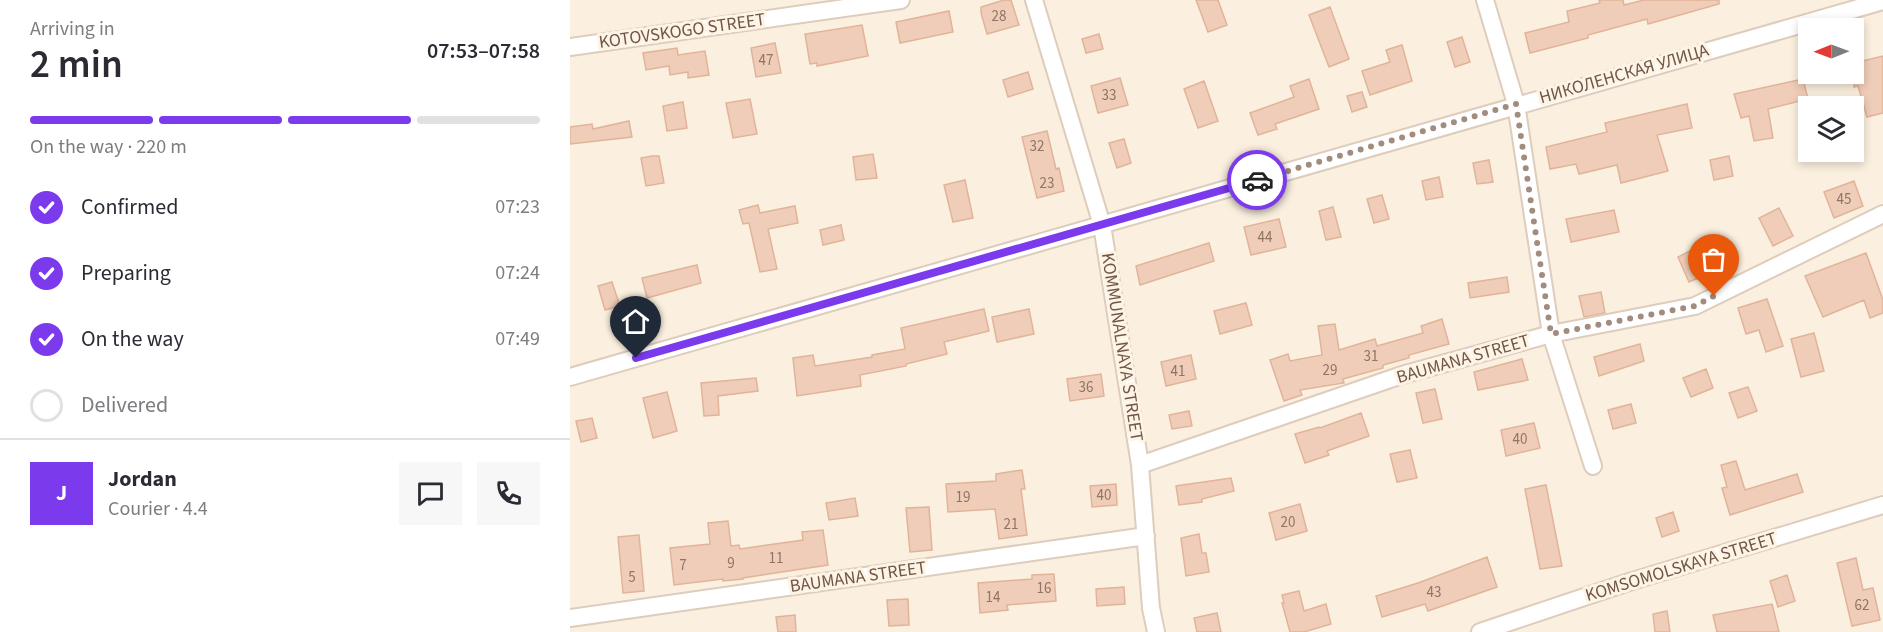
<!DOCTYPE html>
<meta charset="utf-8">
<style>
body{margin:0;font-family:"Source Sans 3",sans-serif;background:#f7f7f7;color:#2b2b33;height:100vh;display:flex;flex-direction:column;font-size:22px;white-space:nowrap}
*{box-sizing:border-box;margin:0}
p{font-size:20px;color:#7c7c81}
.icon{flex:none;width:33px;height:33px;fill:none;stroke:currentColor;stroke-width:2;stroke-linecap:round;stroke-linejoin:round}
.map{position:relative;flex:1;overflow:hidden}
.drawer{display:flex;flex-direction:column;background:#fff;width:570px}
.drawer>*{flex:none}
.needle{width:39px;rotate:269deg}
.tools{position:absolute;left:1228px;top:18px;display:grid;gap:12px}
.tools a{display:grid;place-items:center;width:66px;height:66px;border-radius:0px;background:#fff;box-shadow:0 3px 9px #0003;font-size:30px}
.pin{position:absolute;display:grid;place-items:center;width:51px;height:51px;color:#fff;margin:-62px -26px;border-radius:50% 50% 50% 0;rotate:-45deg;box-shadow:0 0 6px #0007}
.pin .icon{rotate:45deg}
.courier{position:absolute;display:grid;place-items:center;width:60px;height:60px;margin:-30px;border:4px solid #7c3aed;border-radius:50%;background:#fff;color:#222;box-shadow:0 2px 8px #0007}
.head em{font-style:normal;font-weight:600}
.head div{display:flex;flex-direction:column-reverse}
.head{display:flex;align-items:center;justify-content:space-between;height:102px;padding:0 30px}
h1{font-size:39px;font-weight:600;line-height:45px}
.bar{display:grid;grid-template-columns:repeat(4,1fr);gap:9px 6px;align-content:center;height:72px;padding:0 30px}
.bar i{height:8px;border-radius:4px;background:#e1e1e2}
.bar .selected{background:#7c3aed}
.bar p{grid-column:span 4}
.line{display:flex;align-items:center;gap:15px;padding:0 30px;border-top:2px solid #e1e1e2}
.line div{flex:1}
.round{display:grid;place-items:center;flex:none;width:63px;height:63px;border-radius:0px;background:#f7f7f7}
ol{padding:0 30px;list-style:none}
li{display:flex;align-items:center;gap:18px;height:66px}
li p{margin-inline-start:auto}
li .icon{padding:6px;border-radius:50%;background:#7c3aed;color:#fff;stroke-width:4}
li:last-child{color:#7c7c81}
li i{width:33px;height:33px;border:3px solid #e1e1e2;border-radius:50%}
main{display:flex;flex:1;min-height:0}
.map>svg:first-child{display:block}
.building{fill:#efcdb8;stroke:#e1b499;stroke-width:1.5}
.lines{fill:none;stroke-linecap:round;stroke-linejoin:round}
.street-casing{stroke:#deccbc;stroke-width:20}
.street{stroke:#fff;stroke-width:16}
.done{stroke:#a18c7d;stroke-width:6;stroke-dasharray:0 10.8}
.route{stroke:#7c3aed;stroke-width:8}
.labels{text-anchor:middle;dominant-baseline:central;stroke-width:6;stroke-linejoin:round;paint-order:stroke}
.number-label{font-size:15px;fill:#907464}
.street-label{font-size:18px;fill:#705648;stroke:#fef4e5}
</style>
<main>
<section class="drawer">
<div class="head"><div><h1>2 min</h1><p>Arriving in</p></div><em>07:53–07:58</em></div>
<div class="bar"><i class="selected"></i><i class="selected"></i><i class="selected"></i><i></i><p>On the way · 220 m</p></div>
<ol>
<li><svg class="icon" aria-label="check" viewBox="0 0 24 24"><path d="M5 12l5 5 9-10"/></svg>Confirmed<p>07:23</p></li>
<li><svg class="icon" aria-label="check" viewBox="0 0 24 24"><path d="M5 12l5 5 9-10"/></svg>Preparing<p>07:24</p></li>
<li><svg class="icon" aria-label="check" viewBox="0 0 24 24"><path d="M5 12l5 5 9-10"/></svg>On the way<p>07:49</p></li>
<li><i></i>Delivered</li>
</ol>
<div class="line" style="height:108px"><b class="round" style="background:#7c3aed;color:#fff">J</b><div><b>Jordan</b><p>Courier · 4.4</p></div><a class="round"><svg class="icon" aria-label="chat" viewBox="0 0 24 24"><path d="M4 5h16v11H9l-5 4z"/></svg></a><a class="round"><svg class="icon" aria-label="phone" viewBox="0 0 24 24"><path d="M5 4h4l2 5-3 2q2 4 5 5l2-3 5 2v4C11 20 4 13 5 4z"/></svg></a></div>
</section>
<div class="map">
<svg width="1313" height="632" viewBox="0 0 1313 632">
<rect width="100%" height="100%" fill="#fbf0df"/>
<path class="building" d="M434,0h7l8,25 -32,9 -6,-21v-6z
M626,0h22l9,25 -19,7z
M1029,0h24l1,5 20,-5h75v4l-71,20 -1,-5 -59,16v3l-58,15 -5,-20 44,-11 -2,-11 33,-8z
M760,7l19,52 -20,8 -20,-52z
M379,11l4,21 -53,11 -4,-21z
M292,25l6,31 -51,10v-3l-7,1 -5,-30z
M529,34l4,15 -17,4 -4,-14z
M892,37l8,25 -15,5 -8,-25z
M205,43l6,30 -25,4 -5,-29z
M832,45l10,36 -42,14 -8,-24 28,-9 -4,-12z
M107,48l1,7 27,-4 4,24 -21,3v-6l-18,3 -1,-9 -23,4 -3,-17z
M1313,56v57l-16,4 -9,-31 -4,1v-24z
M458,72l5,17 -25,8 -5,-17z
M550,78l8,27 -30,8 -7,-27z
M739,79l10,30 -44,15 2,5 -19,6 -8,-22 44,-16 -4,-11z
M1233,79l5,20 -40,10 5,29 -19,3 -5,-25 -8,2 -7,-24z
M634,81l14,40 -20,7 -14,-39z
M792,92l5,15 -15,5 -5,-16z
M180,99l7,35 -24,4 -7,-35z
M113,102l4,26 -20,3 -4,-25z
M1117,104l5,24 -35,7 11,36 -47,12 -4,-18 -38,9 -3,-10 -26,5 -4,-22 61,-15 -2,-9z
M59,121l3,16 -62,7v-17l22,-3 1,5z
M477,131l9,38 3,-1 5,23 -27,7 -15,-61z
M554,139l7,24 -14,5 -8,-25z
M303,154l4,24 -21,2 -3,-23z
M82,156h7l5,27 -18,3 -5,-28z
M1159,156l4,20 -19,4 -4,-20z
M919,160l4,22 -16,2 -4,-21z
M869,177l4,20 -17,3 -4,-19z
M395,180l8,38 -20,4 -9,-37z
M1284,181l9,25 -29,12 -10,-26z
M812,195l7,24 -15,4 -7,-24z
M188,205l2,8 35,-7 3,17 -30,6 9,40 -17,3 -11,-49 -6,1 -4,-14z
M763,207l8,30 -15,3 -7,-29z
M1209,208l14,28 -20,10 -14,-28z
M1044,210l5,22 -48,10 -5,-23z
M709,219l7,28 -35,8 -7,-28z
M271,225l3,15 -21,5 -3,-15z
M639,243l5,18 -74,24 -4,-19z
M1128,247l12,26 -21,9 -11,-25z
M1296,253l17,47v13l-13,5 -6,-18 -41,17 -18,-41z
M127,265l4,18 -54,15 -5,-20z
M937,277l2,15 -39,6 -2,-15z
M42,282l8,24 -15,4 -7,-24z
M1031,292l4,21 -21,4 -5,-21z
M1197,299l16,47 -17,6 -7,-22 -13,4 -8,-26z
M676,303l6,22 -32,9 -6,-23z
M414,309l5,22 -45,11 3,12 -41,10v2l-46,9 1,11 -64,10 -4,-38 20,-3 2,11 57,-9v-2l33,-6 -4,-21z
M459,309l5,25 -37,8 -5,-25z
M872,319l7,25 -40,11v3l-26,7v3l-40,11 1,4 -44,7 2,5 -18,6 -14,-41 18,-6 2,7 32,-6 -4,-29 17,-2 4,26 36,-11 2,7 46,-13 -2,-7z
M1244,333l10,38 -23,6 -10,-38z
M1070,344l4,17 -45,15 -5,-19z
M621,355l5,24 -30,7 -5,-24z
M952,359l6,21 -50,10 -4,-18z
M1136,369l7,19 -22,9 -8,-19z
M531,374l3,22 -34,5 -3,-22z
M186,378l2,13 -40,5 1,19 -15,1 -3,-33z
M1178,387l9,24 -19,7 -9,-25z
M865,389l7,30 -19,4 -7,-30z
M97,392l10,39 -24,7 -10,-40z
M1061,404l5,19 -23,6 -5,-19z
M619,411l3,15 -20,3 -3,-14z
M791,413l8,23 -42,15 2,4 -24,8 -10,-29 24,-7 1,1z
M22,418l5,20 -16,4 -5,-21z
M964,423l6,25 -34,8 -5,-26z
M840,450l7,28 -20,4 -7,-28z
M1166,461l9,29 52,-16 6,18 -73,23 -8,-27 5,-1 -6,-22z
M452,470l3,19h-4l6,46 -28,4 -4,-30 -47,3 -2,-28 50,-3v-7z
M661,478l3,13 -32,8v3l-23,3 -3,-19z
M546,484l1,21 -25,2 -2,-21z
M976,485l16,81 -22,3 -15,-80z
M285,498l3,18 -29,4 -3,-17z
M730,504l7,27 -31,9 -7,-27z
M359,507l3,43 -22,2 -4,-44z
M1103,512l6,19 -17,6 -6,-19z
M158,521l3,25 8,-1 1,4 63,-9 -1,-8 21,-2 5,35 -85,13v1l-20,2v-2l-49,6 -4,-37 40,-4 -2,-21z
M629,534l3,19h4l3,19 -23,4 -5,-38z
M69,535l5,56 -21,2 -5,-56z
M917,557l10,30 -69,24 -3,-7 -43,13 -6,-21 42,-13z
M1286,558l7,32 10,-2 7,32 -28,6 -15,-63z
M484,574l2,27 -49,4 1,5 -28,3 -2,-30 54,-4v-4z
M1217,575l8,26 -17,6 -8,-26z
M554,587l1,17 -28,2 -1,-17z
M729,591l5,20 22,-7 5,20 -27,8h-14l-8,-29h2l-2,-8z
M338,599l1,26 -20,1 -2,-26z
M1202,604l7,28h-62l-4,-17z
M1097,611l3,21h-15l-2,-18z
M647,613l4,19h-24l-3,-14z
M225,615l1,17h-18l-2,-15z"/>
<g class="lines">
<g class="street-casing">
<path id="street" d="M464,0l68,225 38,240 11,143 5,24
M915,0l31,104 35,230 42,132
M0,47l331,-47
M0,377c438,-125 875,-253 1313,-376
M570,465l262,-90 149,-41 144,-28 188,-92
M0,618l576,-82
M910,632l149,-50 254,-77"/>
</g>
<use href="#street" class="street"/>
</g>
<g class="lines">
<path class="done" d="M687,180l259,-76 35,230 144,-28 19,-10"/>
<path class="route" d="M66,358l621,-178"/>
</g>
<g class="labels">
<g class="number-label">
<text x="429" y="16">28</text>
<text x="196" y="60">47</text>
<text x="539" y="95">33</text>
<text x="467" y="146">32</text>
<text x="477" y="183">23</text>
<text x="1274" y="199">45</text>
<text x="695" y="237">44</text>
<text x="801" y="356">31</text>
<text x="760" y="370">29</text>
<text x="608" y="371">41</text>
<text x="516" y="387">36</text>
<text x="950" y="439">40</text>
<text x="534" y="495">40</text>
<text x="393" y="497">19</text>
<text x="718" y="522">20</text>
<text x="441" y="524">21</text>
<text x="206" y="558">11</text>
<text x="161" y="563">9</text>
<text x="113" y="565">7</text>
<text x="62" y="577">5</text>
<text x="474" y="588">16</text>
<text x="864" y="592">43</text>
<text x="423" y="597">14</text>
<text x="1292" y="605">62</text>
</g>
<g class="street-label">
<text transform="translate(112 31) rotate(-8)">KOTOVSKOGO STREET</text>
<text transform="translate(1054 74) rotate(-16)">НИКОЛЕНСКАЯ УЛИЦА</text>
<text transform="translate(552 347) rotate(81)">KOMMUNALNAYA STREET</text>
<text transform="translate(893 359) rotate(-16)">BAUMANA STREET</text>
<text transform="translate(1111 567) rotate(-17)">KOMSOMOLSKAYA STREET</text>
<text transform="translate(288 577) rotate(-8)">BAUMANA STREET</text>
</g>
</g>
</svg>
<div class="tools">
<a><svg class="needle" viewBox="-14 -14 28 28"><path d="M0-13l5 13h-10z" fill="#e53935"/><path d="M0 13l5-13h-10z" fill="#7c7c81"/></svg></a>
<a><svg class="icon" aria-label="layers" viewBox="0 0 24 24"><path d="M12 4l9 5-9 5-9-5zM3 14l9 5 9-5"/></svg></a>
</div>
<div class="pin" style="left:1144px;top:296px;background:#ea580c"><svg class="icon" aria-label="bag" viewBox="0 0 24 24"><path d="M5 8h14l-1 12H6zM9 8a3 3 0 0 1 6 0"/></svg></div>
<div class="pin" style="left:66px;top:358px;background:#1f2937"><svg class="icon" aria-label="home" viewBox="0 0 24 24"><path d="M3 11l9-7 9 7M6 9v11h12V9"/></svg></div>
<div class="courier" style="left:687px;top:180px"><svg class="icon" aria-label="car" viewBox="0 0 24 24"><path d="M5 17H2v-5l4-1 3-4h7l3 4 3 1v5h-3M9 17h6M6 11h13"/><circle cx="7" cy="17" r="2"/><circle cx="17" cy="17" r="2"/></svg></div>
</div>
</main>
